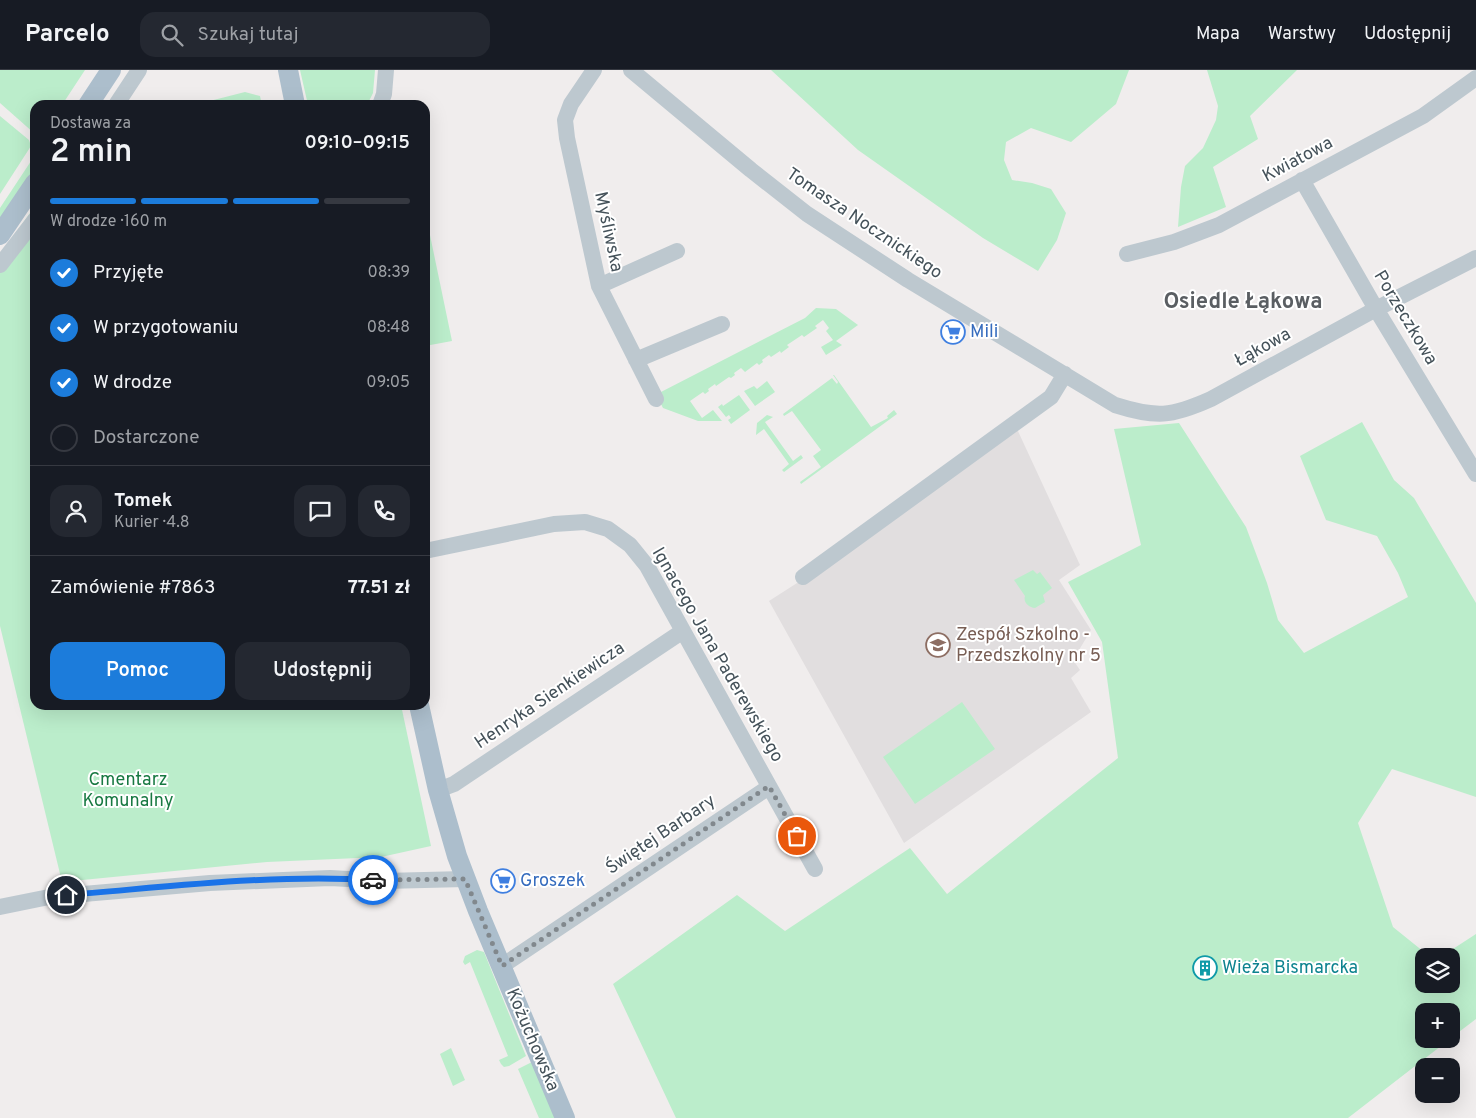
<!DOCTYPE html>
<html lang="pl">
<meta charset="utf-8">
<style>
body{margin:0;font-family:Overpass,sans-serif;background:#242831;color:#f1f3f6;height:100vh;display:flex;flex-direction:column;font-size:19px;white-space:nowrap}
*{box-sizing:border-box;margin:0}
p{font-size:16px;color:#9ea1a6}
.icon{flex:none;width:28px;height:28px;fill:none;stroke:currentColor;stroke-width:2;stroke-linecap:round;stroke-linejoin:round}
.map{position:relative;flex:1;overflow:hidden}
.panel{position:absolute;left:30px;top:30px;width:400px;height:610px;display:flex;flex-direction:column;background:#171b24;border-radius:15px;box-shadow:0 5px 20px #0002}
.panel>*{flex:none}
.fabs{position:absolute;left:1415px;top:878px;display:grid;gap:10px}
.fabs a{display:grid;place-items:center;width:45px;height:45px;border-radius:10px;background:#171b24;box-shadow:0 5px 20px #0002;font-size:25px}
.pin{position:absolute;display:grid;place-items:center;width:42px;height:42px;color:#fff;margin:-21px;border:2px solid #fff;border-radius:50%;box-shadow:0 1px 5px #0007}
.courier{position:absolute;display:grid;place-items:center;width:50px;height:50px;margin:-25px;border:4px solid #1a73e8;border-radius:50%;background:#fff;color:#222;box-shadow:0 1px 6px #0007}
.summary em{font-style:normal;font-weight:600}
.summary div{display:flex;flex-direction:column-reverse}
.summary{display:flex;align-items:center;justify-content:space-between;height:85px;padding:0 20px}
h1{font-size:32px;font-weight:600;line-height:38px}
.bar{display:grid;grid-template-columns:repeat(4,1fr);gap:8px 5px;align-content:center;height:60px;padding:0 20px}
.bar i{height:6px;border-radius:4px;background:#363941}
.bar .selected{background:#1c7cdb}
.bar p{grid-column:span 4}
.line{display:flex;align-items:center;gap:12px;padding:0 20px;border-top:1px solid #363941}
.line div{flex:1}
.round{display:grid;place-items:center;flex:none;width:52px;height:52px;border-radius:15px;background:#242831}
ol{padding:0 20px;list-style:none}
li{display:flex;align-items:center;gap:15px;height:55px}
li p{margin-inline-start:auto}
li .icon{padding:5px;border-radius:50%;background:#1c7cdb;color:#fff;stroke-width:4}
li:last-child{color:#9ea1a6}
li i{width:28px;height:28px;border:2px solid #363941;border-radius:50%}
.primary-button{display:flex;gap:10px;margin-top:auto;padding:10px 20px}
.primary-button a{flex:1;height:58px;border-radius:15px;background:#1c7cdb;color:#fff;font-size:20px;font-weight:600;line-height:58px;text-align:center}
.primary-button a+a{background:#242831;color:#f1f3f6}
header{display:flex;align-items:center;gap:30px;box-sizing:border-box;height:70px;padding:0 25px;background:#171b24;border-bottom:1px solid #363941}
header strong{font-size:24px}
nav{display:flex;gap:28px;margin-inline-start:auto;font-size:18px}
.search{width:350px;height:45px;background:#242831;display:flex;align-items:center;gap:12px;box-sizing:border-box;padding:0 18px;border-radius:15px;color:#9ea1a6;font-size:19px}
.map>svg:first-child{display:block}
.education{fill:#e1dedf}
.green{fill:#bbedcb}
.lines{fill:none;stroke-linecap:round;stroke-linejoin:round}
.minor{stroke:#bdc8cf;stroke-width:16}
.major{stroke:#acbecc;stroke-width:20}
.done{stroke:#81888d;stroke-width:5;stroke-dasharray:0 9}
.route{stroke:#1a73e8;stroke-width:6}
.labels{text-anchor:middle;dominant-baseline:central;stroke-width:4;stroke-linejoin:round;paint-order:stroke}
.street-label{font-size:18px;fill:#45525a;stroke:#fff}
.shop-label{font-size:18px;fill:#366cbe;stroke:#fff;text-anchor:start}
.education-label{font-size:18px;fill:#785e54;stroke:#fff;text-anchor:start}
.park-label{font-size:18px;fill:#187942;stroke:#fff}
.culture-label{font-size:18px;fill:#0d838f;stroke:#fff;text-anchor:start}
.district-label{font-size:22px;font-weight:bold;fill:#5a5e62;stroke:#fff}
</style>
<header>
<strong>Parcelo</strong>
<div class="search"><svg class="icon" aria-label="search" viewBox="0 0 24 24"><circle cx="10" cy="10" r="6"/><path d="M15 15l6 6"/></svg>Szukaj tutaj</div>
<nav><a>Mapa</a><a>Warstwy</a><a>Udostępnij</a></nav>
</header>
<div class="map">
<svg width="1476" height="1048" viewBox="0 0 1476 1048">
<rect width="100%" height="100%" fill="#f0eded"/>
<path class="education" d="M1017,359l63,136 -21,15 32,50 -18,30 7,10 -9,8 20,34 -187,131 -135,-242 64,-41z"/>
<path class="green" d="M0,0h85l-23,35h-27v29l-35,-31z
M300,0h75l-2,23 -6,12h-59z
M771,0h358l-13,34 -45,38 -40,-14 -25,14 -2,18 8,20 20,3 19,6 15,24 -9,27 -19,31 -55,-33 -125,-88z
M1207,0h90l-47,46 8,23 -45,28 13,40 -48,20 3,-40 4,-21 18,-18 13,-28 2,-14z
M245,22l15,4 2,9h-68z
M0,46l29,24 2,6 -31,48z
M35,85v15l-35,52v-14z
M35,136v499h366l30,141 -50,11 -114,5 -205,20 -62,-256v-371z
M425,141l27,130 -27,5z
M816,238l20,1 22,16 -22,16 6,4 -16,10 -5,-8 12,-7 -7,-9 3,-3 -6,-8 -8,6 2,2 -13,9 -2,-2 -15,10 2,2 -8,6 -1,-2 -9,6 -2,-2 -7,5 1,2 -4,3 -2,-2 -12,9 -4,-4 -7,5 1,2 -4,3 -2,-1 -13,9 -1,-2 -7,5 1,2 -4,3 -2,-2 -13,9 12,17 11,-8 9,11h-24l-35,-13 -5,-10 1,-5 146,-75z
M833,305h1l37,52 17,-9 -1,-2 7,-6 3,4 -96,70 -1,-2 21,-15 -8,-11 8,-6 -29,-39 -8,5 -1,-2 49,-36 5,6 1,-2z
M767,311l8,11 -20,14 -11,-15 10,-5 3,3z
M739,325l11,15 -19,14 -3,-4 3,-2 -2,-3 -3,2 -8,-10 4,-3 1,2z
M767,345l6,2 -8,5 28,39 8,-6 2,3 -19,14 -2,-2 7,-6 -25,-35 -8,6 1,-12z
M1362,352l32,58 20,18 62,105v194l-84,-28 -34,54 35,104 36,29h-5v28h27v-28h-9l34,-22v85l-25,19v-27h-27v28h26l-102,79h-672l-63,-134 124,-89 48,36 125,-83 37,46 171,-136 -16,-116 -34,-60 73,-37 -27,-116 65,-6 67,104 21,56 11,37 26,33 104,-56 -10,-24 -21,-37 -51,-16 -26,-64z
M1033,500l4,4 3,-2 12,16 -9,7 2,7 -10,6c-6,-1 -12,-5 -10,-12l-11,-16z
M962,632l33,47 -80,55 -32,-47z
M477,880l7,2 42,104 -17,10 -5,1 -3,-3 -2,-4 9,-4 -38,-94 -5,3 -2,-3 2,-6z
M451,978l14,32 -12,6 -13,-32z
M534,991l24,57h-19l-21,-49z"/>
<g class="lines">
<path class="minor" d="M594,0l-23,34 -6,16 2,18 32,148 57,113
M631,0l120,100 56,44 101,66 207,125c41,13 56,12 96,-6l165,-90 100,-51
M116,35l23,-35
M380,35l4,-11 2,-24
M1302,110l74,129 100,165
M1127,184l47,-12 45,-17 204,-109 53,-38
M0,195l35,-45
M599,216l78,-35
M636,290l86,-36
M425,481l129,-27 31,-2 23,7 22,16 17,21 168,303
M803,507l248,-180 14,-23
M438,720l16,-6 229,-153
M0,837l49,-10 161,-14 120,-5 54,3 81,-2
M502,896l267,-179"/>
<path class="major" d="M288,0l7,35
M88,35l23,-35
M0,165l35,-52
M419,635l19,85 19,66 21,55 87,207"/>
</g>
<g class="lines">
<path class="done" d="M373,810l92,-1 37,87 267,-180 28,50"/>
<path class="route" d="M66,825c102,-8 205,-21 307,-15"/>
</g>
<defs>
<g id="supermarket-ring" transform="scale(1.25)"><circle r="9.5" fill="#fff" stroke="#3f7fe0" stroke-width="1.5"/><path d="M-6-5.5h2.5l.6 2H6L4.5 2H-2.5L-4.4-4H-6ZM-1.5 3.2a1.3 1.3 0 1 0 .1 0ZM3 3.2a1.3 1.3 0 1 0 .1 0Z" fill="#3f7fe0"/></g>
<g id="school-ring" transform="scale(1.25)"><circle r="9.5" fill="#fff" stroke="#8d6e63" stroke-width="1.5"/><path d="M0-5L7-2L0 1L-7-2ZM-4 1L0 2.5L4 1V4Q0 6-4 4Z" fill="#8d6e63"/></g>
<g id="building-ring" transform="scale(1.25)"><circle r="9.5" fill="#fff" stroke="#0f9aa8" stroke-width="1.5"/><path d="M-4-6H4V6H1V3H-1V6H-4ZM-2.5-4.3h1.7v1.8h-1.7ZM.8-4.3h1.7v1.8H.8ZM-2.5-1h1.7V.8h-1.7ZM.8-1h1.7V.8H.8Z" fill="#0f9aa8"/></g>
</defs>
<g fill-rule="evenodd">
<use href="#supermarket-ring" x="953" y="262"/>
<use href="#school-ring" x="938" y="575"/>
<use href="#supermarket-ring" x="503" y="811"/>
<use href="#building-ring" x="1205" y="898"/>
</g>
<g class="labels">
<g class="street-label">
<text transform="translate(1298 90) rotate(-28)">Kwiatowa</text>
<text transform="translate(864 154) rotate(34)">Tomasza Nocznickiego</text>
<text transform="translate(608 162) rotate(78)">Myśliwska</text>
<text transform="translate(1405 248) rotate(59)">Porzeczkowa</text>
<text transform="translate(1263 278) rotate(-29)">Łąkowa</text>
<text transform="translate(717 585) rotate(60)">Ignacego Jana Paderewskiego</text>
<text transform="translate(550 626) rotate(-34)">Henryka Sienkiewicza</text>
<text transform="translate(661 765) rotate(-34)">Świętej Barbary</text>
<text transform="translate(532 970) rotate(67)">Kożuchowska</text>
</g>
<g class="shop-label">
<text x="970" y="262">Mili</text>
<text x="520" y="811">Groszek</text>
</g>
<g class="education-label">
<text x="956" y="565">Zespół Szkolno -<tspan x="956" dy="21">Przedszkolny nr 5</tspan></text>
</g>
<g class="park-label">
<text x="128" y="710">Cmentarz<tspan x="128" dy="21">Komunalny</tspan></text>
</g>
<g class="culture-label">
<text x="1222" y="898">Wieża Bismarcka</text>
</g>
<g class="district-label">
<text x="1243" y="232">Osiedle Łąkowa</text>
</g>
</g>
</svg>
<div class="fabs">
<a><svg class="icon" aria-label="layers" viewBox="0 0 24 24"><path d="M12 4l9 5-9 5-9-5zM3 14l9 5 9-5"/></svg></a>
<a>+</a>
<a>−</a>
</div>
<div class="pin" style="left:797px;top:766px;background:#ea580c"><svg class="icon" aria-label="bag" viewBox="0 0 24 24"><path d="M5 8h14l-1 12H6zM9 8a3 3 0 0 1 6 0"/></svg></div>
<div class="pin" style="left:66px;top:825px;background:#1f2937"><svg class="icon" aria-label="home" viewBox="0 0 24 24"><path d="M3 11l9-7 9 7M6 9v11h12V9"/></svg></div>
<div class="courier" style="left:373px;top:810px"><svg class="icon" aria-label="car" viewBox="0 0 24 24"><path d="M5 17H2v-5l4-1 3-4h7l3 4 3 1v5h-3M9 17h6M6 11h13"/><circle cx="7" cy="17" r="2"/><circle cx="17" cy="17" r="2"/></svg></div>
<section class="panel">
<div class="summary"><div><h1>2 min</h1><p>Dostawa za</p></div><em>09:10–09:15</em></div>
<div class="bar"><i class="selected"></i><i class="selected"></i><i class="selected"></i><i></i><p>W drodze · 160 m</p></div>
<ol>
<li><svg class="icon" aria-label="check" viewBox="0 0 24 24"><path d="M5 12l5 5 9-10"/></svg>Przyjęte<p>08:39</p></li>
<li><svg class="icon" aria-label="check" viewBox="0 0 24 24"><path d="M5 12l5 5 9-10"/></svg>W przygotowaniu<p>08:48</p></li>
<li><svg class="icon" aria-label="check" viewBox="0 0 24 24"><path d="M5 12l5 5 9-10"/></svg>W drodze<p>09:05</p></li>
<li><i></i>Dostarczone</li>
</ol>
<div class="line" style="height:90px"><a class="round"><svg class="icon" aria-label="person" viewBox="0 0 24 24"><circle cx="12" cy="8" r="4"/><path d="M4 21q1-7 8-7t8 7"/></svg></a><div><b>Tomek</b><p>Kurier · 4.8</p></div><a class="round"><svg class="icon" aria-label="chat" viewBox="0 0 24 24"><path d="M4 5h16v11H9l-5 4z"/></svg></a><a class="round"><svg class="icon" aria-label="phone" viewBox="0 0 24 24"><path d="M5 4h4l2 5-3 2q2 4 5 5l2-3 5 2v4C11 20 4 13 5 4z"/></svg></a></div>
<div class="line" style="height:65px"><div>Zamówienie #7863</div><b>77.51 zł</b></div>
<div class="primary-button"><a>Pomoc</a><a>Udostępnij</a></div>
</section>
</div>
